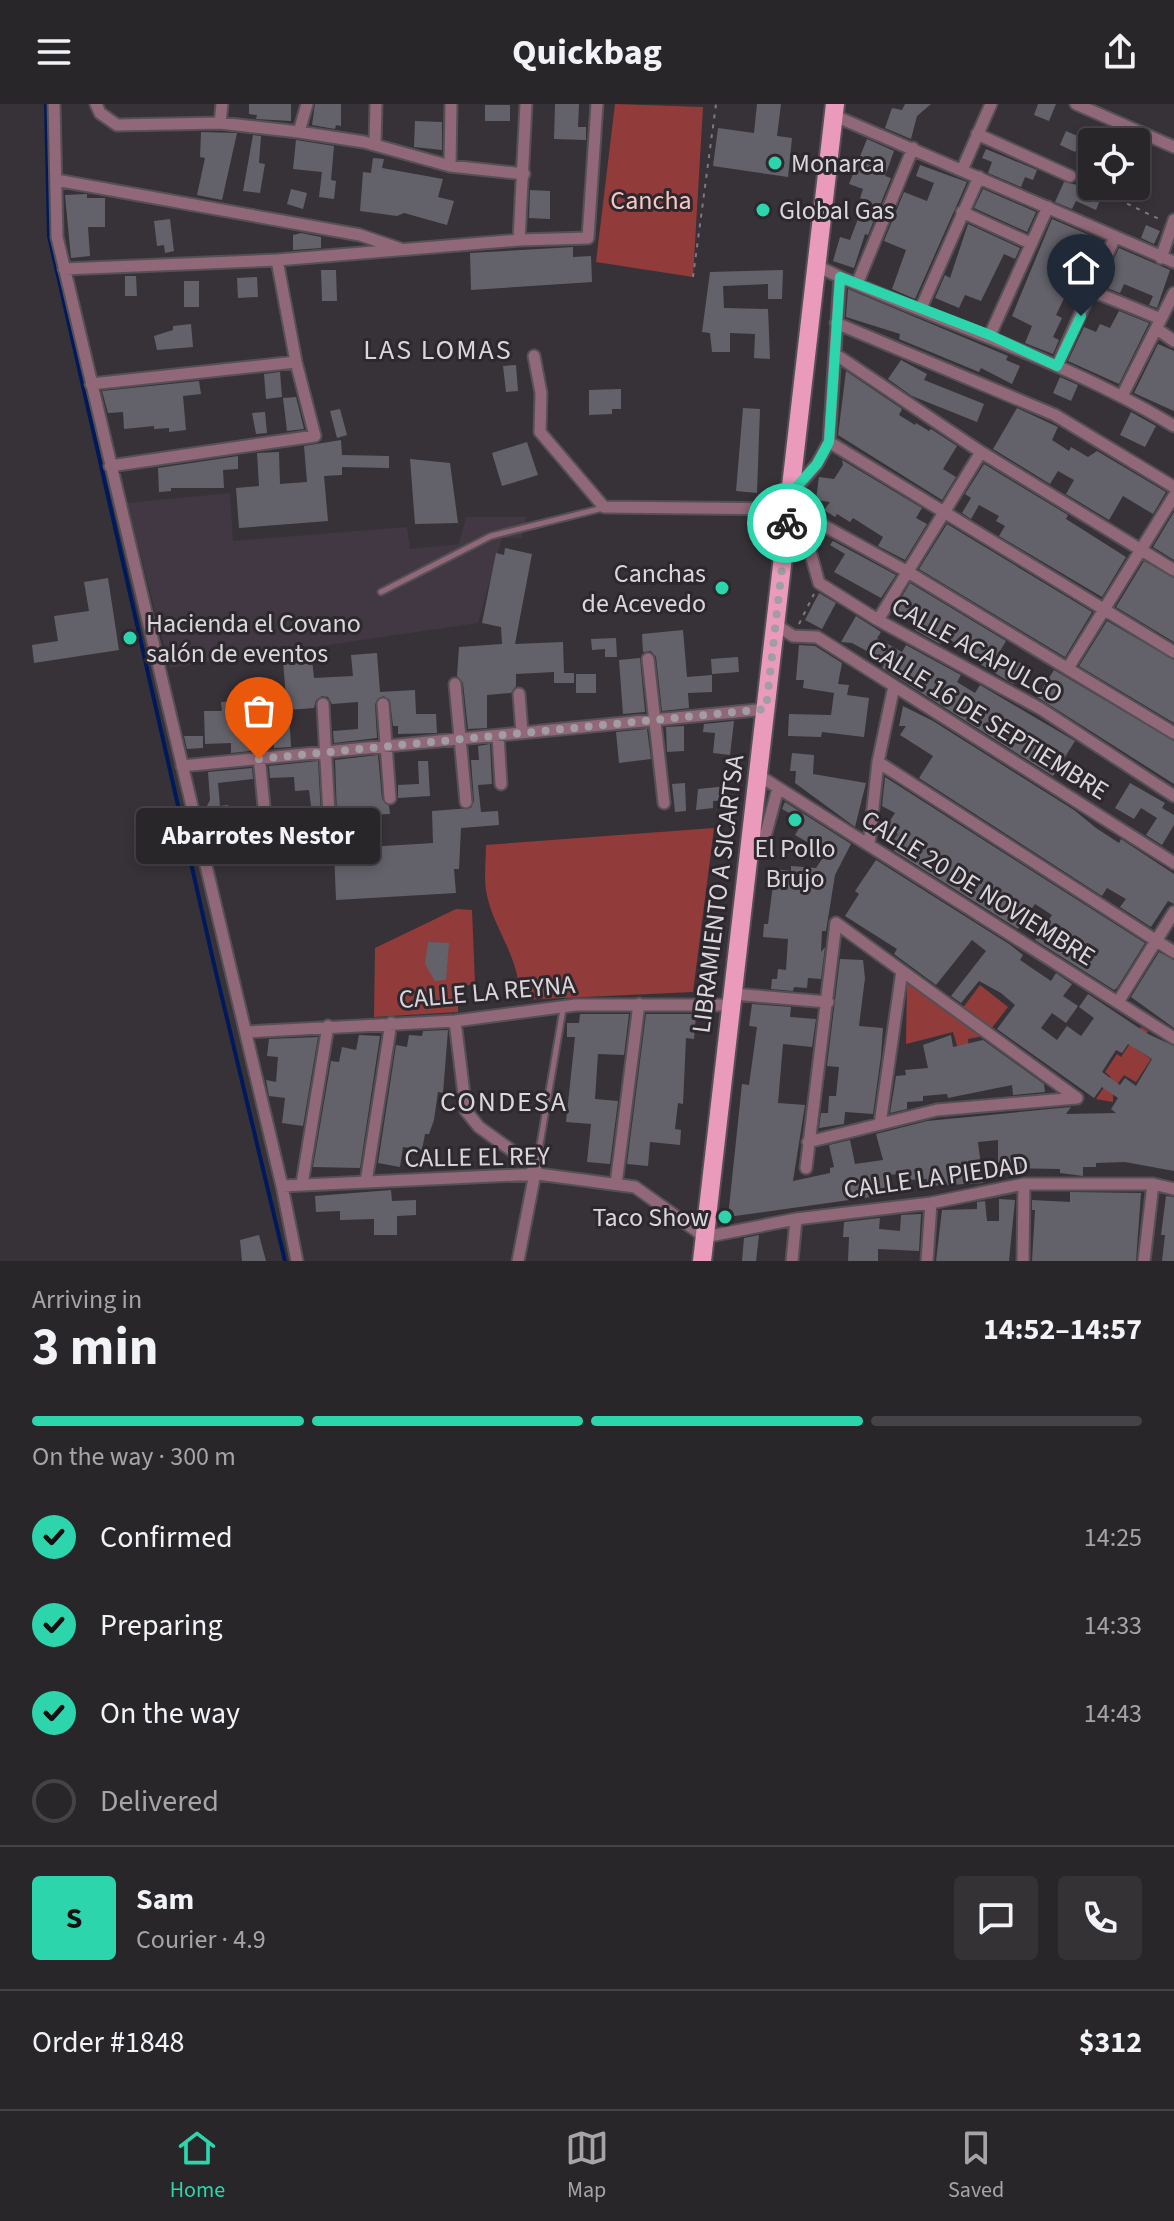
<!DOCTYPE html>
<meta charset="utf-8">
<style>
body{margin:0;font-family:"Source Sans 3",sans-serif;background:#353236;color:#f1f3f6;height:100vh;display:flex;flex-direction:column;font-size:30px;white-space:nowrap}
*{box-sizing:border-box;margin:0}
p{font-size:26px;color:#a5a5a8}
.icon{flex:none;width:44px;height:44px;fill:none;stroke:currentColor;stroke-width:2;stroke-linecap:round;stroke-linejoin:round}
.map{position:relative;height:1157px;overflow:hidden}
.side{display:flex;flex-direction:column;background:#29262a;flex:1}
.side>*{flex:none}
.buttons{position:absolute;left:1078px;top:24px;display:grid;gap:16px}
.buttons a{display:grid;place-items:center;width:72px;height:72px;border-radius:8px;background:#29262a;box-shadow:0 4px 12px #0003,0 0 0 2px #454347;font-size:40px}
.pin{position:absolute;display:grid;place-items:center;width:68px;height:68px;color:#fff;margin:-82px -34px;border-radius:50% 50% 50% 0;rotate:-45deg;box-shadow:0 0 8px #0007}
.pin .icon{rotate:45deg}
.courier{position:absolute;display:grid;place-items:center;width:80px;height:80px;margin:-40px;border:6px solid #2cd5ab;border-radius:50%;background:#fff;color:#222;box-shadow:0 2px 10px #0007}
.bubble{position:absolute;height:56px;border-radius:8px;background:#29262a;box-shadow:0 4px 12px #0003,0 0 0 2px #454347;font-size:26px;font-weight:700;line-height:56px;text-align:center}
.headline em{font-style:normal;font-weight:700}
.headline div{display:flex;flex-direction:column-reverse}
.headline{display:flex;align-items:center;justify-content:space-between;height:136px;padding:0 32px}
h1{font-size:52px;font-weight:700;line-height:60px}
.bar{display:grid;grid-template-columns:repeat(4,1fr);gap:12px 8px;align-content:center;height:96px;padding:0 32px}
.bar i{height:10px;border-radius:6px;background:#454347}
.bar .current{background:#2cd5ab}
.bar p{grid-column:span 4}
.line{display:flex;align-items:center;gap:20px;padding:0 32px;border-top:2px solid #454347}
.line div{flex:1}
.round{display:grid;place-items:center;flex:none;width:84px;height:84px;border-radius:8px;background:#353236}
ol{padding:0 32px;list-style:none}
li{display:flex;align-items:center;gap:24px;height:88px}
li p{margin-inline-start:auto}
li .icon{padding:8px;border-radius:50%;background:#2cd5ab;color:#111;stroke-width:4}
li:last-child{color:#a5a5a8}
li i{width:44px;height:44px;border:4px solid #454347;border-radius:50%}
header{display:flex;justify-content:space-between;align-items:center;height:104px;padding:0 32px;background:#29262a;font-size:36px;font-weight:700}
.dock{display:flex;justify-content:space-around;align-items:center;height:112px;border-top:2px solid #454347;background:#29262a;font-size:22px;color:#a5a5a8}
.dock a{display:grid;justify-items:center;gap:4px}
.dock .current{color:#2cd5ab}
.map>svg:first-child{display:block}
.built{fill:#423843}
.green{fill:#913c3b}
.lines{fill:none;stroke-linecap:round;stroke-linejoin:round}
.stream{stroke:#00195b;stroke-width:4}
.building{fill:#63626a;fill-rule:evenodd}
.lane-casing{stroke:#545055;stroke-width:9}
.street-casing{stroke:#545055;stroke-width:15}
.primary-casing{stroke:#545055;stroke-width:22}
.path{stroke:#7e7a7f;stroke-width:2;stroke-dasharray:4 6;stroke-linecap:butt}
.lane{stroke:#906878;stroke-width:5}
.street{stroke:#906878;stroke-width:11}
.primary{stroke:#ea9abb;stroke-width:18}
.done{stroke:#a19da2;stroke-width:8;stroke-dasharray:0 14.4}
.route{stroke:#2cd5ab;stroke-width:10}
.poi-dot{fill:#2cd5ab;stroke:#2d282e;stroke-width:3}
.labels{text-anchor:middle;dominant-baseline:central;stroke-width:6;stroke-linejoin:round;paint-order:stroke}
.poi-label{font-size:26px;fill:#dad7db;stroke:#2d282e;text-anchor:start}
.park-label{font-size:26px;fill:#fac6c2;stroke:#2d282e}
.street-label{font-size:26px;fill:#dad7db;stroke:#2d282e}
.neighbourhood-label{font-size:28px;letter-spacing:2px;fill:#dad7db;stroke:#2d282e}
</style>
<header><svg class="icon" aria-label="menu" viewBox="0 0 24 24"><path d="M4 6h16M4 12h16M4 18h16"/></svg>Quickbag<svg class="icon" aria-label="share" viewBox="0 0 24 24"><path d="M12 15V3M7 8l5-5 5 5M5 13v7h14v-7"/></svg></header>
<div class="map">
<svg width="1174" height="1157" viewBox="0 0 1174 1157">
<rect width="100%" height="100%" fill="#373238"/>
<path class="built" d="M230,389l3,48 174,-14 3,22 49,-5 7,-27h60l-4,21h-20l-24,85 -308,45 -43,-165z"/>
<path class="green" d="M615,0l88,3 -10,170 -97,-15z
M714,724l-21,164 -174,8c3,-42 -27,-71 -33,-110 -2,-14 0,-31 0,-45z
M456,805l16,1 3,74 -17,3v25l-84,5 1,-69z
M907,879l76,53 -15,3 1,10 -10,3 -6,-20 -47,12z
M980,881l28,22 -17,22 -29,-20z
M1141,923l7,4 -12,18 15,10 -15,23 -12,-7 -11,15v12l-17,-3 15,-22 -6,-5 12,-18 4,3z"/>
<g class="lines">
<path class="stream" d="M46,0l3,132 164,724 72,301"/>
</g>
<path class="building" d="M249,0h42v17l-35,-2 1,-4 -8,-1z
M315,0h26v22l-5,-1 -1,4 -23,-4z
M555,0h24l-1,23h8v13l-32,-1z
M757,0h24l-4,32 15,2 -4,39 -75,-11 5,-38 36,5z
M905,0h26l-14,12 -6,23 -26,-11 7,-20 10,2z
M1038,0h18l-7,17 -15,-6z
M485,1h25v16h-25z
M415,17l27,1v28l-28,-3z
M1066,27l16,7 -7,14 -15,-7z
M201,28l36,1 -15,67 -25,-5 8,-37 -5,-1z
M253,31l8,1 -2,27 6,1 -5,29 -17,-2z
M867,35l27,12 -9,25 6,2 -23,57 -3,-1 -11,34 -21,-7 7,-24 10,3 15,-40 -5,-2 3,-9 -14,-5z
M296,36l38,6 -3,34 5,1 -2,18 -15,-2 3,-25 -29,-3z
M986,45l51,21 -4,10 -8,-3 -4,10 -33,-14 4,-11 -10,-4z
M373,54l11,1 -2,9 61,11 -5,18 16,4 -7,24 -43,-12 -7,3 -37,-5 3,-39 8,1z
M1092,58v28l10,5 -6,15 -20,-9 -4,8 -17,-7 9,-20 18,4z
M920,61l47,17 -52,117 -23,-10 14,-39 -22,-9 20,-49 23,9 7,-18 -18,-7z
M291,85l16,4 -4,16 -16,-5z
M983,85l53,23 -9,20 -53,-24z
M530,86l20,1v28l-21,-1z
M87,90v4h18v29h-17l2,29 -19,2 -6,-63z
M170,115l4,32 -9,2 -1,-8 -7,1 -3,-25z
M1052,115l49,21 -11,31 -10,-5 -24,49 6,3 -9,19 6,3 -6,14 -28,-11 7,-17 -20,-10z
M968,120l52,24 -5,11 -11,-5 -23,47 -16,-6 -6,13 -24,-10 10,-23 5,3z
M1146,121l14,6 -6,13 -13,-6z
M301,129l20,4v11l-28,2v-15z
M573,143v10l18,-1 1,26 -121,8 -1,-37z
M1119,144l51,22 -13,38 -8,-3 4,-9 -29,-12 -4,9 -18,-7z
M321,166h15l1,31h-15z
M783,166l-1,29h-14v-15l-45,2 1,22 44,1 2,50 -16,-1 1,-24 -25,-1v19h-18l-2,-19 -8,-1 8,-60z
M125,172h11l1,20h-12z
M257,173l1,20 -20,1 -1,-20z
M184,177h15v26h-15z
M848,185l160,67 -2,4 14,6 -8,18 -31,-16 -2,4 -80,-33 1,-5 -54,-17z
M1119,207l30,12 -30,61 -51,-23 16,-34 12,5 4,-8 10,4z
M191,220l2,23 -36,3 -3,-14 19,-6v-4z
M1158,240l16,7v60l-40,-18z
M901,256l26,14 -3,6 60,24 -7,18 -65,-26 -24,-17z
M516,261l2,26 -12,1 -3,-26z
M846,267l56,38 -3,6 16,10 1,-2 13,8 2,-2 26,17 -14,23 13,8 -14,23 -104,-65z
M280,268l2,25 -16,2 -2,-25z
M1060,273l18,8 -7,16 -18,-8z
M199,277l2,13 -18,2 3,34 -17,2v-4l-15,1v-3l-30,3 -1,-17 -15,1 -6,-22z
M621,285v20h-9v5l-23,1v-25z
M296,293l8,32 -17,2 -4,-33z
M743,304l17,1 -3,84 -21,-2z
M1017,304l41,19 -6,13 17,11 2,-4 17,10 9,-6 69,41 -13,22 -30,-18 -14,24 -43,-26 8,-14 -16,-9 -8,13 -57,-35z
M340,305l7,26 -10,3 -7,-27z
M265,308l2,21 -11,1 -4,-21z
M1131,308l25,14 -11,21 -25,-12z
M341,336l1,15 47,1v12l-47,-1v8l-18,1 4,45 -89,7 -3,-40 23,-2 -2,-33 22,-1 1,32 27,-2 -3,-36z
M527,338l11,33 -36,11 -10,-33z
M238,352v13l-15,1 1,18h-53v3l-12,1 -1,-24z
M410,355l40,4 8,60 -43,1z
M842,356l80,48 -6,10 11,6 -22,36 -27,-14 5,-9 -30,-19 -3,4 -13,-8 -2,3 -11,-7 6,-8 -14,-2 3,-23 15,2 9,-14z
M984,360l84,51 -2,4 60,38 -24,40 -103,-61 6,-10 -9,-5 3,-5 -20,-11 -8,14 -9,-6 9,-15 -6,-4z
M1174,408v48l-21,-13z
M947,420l145,88 -27,45 -146,-88z
M833,437l63,34 -15,23 -47,-26 11,-18 -15,-9z
M505,444l27,6 -17,90 48,-2 1,31h10v10h-20v-11l-38,2v12l-5,7 -24,2v33l-19,1 -5,-46 -6,-7 2,-29 43,-3 -1,-17 -19,-4 14,-70 8,2z
M1144,457l30,17v64l-58,-35z
M108,474l11,72 -85,13 -2,-18 26,-4 -4,-25 35,-5 -5,-29z
M910,479l96,58 -6,10 24,14 -11,19 -38,-23 2,-4 -25,-16 -8,-3 -4,6 -25,-14 4,-6 -25,-14z
M819,489l17,10 -14,26 -17,-9z
M856,512l25,16 -4,6 25,14 4,-7 55,30 -4,7 18,11 5,-8 95,56 -22,35 -171,-108 3,-6 -5,-4 -28,-15 -11,-1z
M1107,517l67,39v63l-95,-57z
M683,526l4,47 25,-2v17l-24,1 1,15 -27,3 -6,-54 -5,-6 -8,1 -1,-18z
M616,534l1,19h-12v-8l-13,1 -1,-11z
M799,541l16,1 27,17 -4,21 11,1 -2,10 22,3 -5,39 -42,-5 -1,5 -33,-1 1,-22 42,1 3,-22 -31,-5 1,-8h-8z
M377,549l3,39 35,-2 1,24h20l1,19 -39,1v-8h-5l-3,-26 -7,-4 -8,8 2,34 -43,5 -1,-12 25,-2v-27l-26,2 -4,-7 -6,-1 -6,4 -2,8 -27,2 -4,-49 29,-2 2,19 39,-2 -2,-21z
M738,553l1,15 -27,2 -1,-15z
M640,554l5,54 -22,2 -4,-54z
M1054,566l120,71v43l-137,-87z
M576,570h20v19h-20z
M233,597l3,30 12,-1 2,21 -19,2v-10l-26,1 -1,-33h18l-1,-9z
M903,602l30,15 141,89 22,18 23,15 2,-4 53,35v30l-6,-3 -17,26 -31,-20 6,-8 -19,-11 -5,8 -183,-118 14,-22 -33,-21 6,-9h-7z
M289,607l2,36 -17,1 -1,-10h-7l-3,-26z
M734,617l-4,34 -17,-2 2,-20 -12,-1 1,-8z
M684,622v25l-17,1 -1,-25z
M647,625l4,30 -32,4 -3,-31z
M184,632h19v12l-16,1z
M490,640l2,40 -14,1 3,27 17,-1 1,14 -38,3 -2,41h-5l2,24 -120,7 -2,-51 99,-6 -1,-32 39,-3 3,-7 -3,-41h8l-1,-14z
M792,649l22,2 -1,19 53,9 -11,44 -60,-44 1,-12h-6z
M378,651l4,44 7,7 1,8 -30,1v5l-26,2 3,-7 -2,-55z
M318,657l3,54 4,7 -6,1 1,19 -20,1 -1,-16 -39,3 1,6 -27,4 -1,-6 -24,2 -3,-28 4,-8 -2,-28 44,-4 1,11 -35,4 2,23 8,-1 2,10 26,-3 2,9 7,4 7,-4 1,-11 15,-1v7l24,-2 -3,-24 -14,1 -1,-14 -24,1 -1,-12z
M418,657h10l2,35 -32,2v-13l21,-1z
M885,673l260,166 -28,45 -3,2 -79,-50 17,-25 -17,-11 -17,25 -124,-78 5,-9 -5,-3 4,-5 -12,-7 9,-14 -13,-7z
M685,679l1,28 -11,1 -3,-28z
M1130,679l35,20 -3,5 12,7v10l-12,20 -16,-10 11,-17 -16,-10 -7,11 -19,-11z
M727,682l1,14 -15,1v7l-17,2 2,-21z
M785,698l66,42 -16,31 -9,56h-4l-1,21 4,-5 -4,32 -13,-1 -1,10 -13,-1 -1,4 -22,-2 1,-10h5l1,-10 8,1 2,-31 -25,-2 1,-13h4l7,-55 16,2v-5l25,2 10,-15 -31,-18 8,-14 -21,-12z
M876,756l133,84 14,11 -3,5 31,21 5,-8 16,11 -9,12 15,10 -12,17 -14,-10 -11,15 16,12 10,-14 14,10 13,-18 -15,-11 9,-13 60,40 26,12v125l-49,-9 -29,1v4h-13v9l-23,-3v-4l-62,-1v-28l-20,2 5,41 -55,3 -1,-7 -18,1 -1,-7 -19,2 3,19 -164,23 14,-133 7,1 8,-58 -8,-1 3,-22 39,3 -1,10 26,2 -4,28 -29,-3 -5,59 27,2 -12,76 37,-8v-5l4,-1 -5,-22 21,-5 5,24 28,-4 -7,-26 51,-13 144,-14 -5,7 50,-1 -5,-4 7,-11 -16,-11 -8,11 -97,-69 18,-24 -14,-12 -22,-12 -18,22 -10,-7 35,-45 -14,-11 -36,45 -42,-31 3,-5 -52,-33 14,-22 -4,-3zM1128,940l24,15 -16,27 -11,-8 -5,7 -18,-13 14,-22 6,3z
M428,838l21,1 -3,37 -11,1 -10,-17z
M1159,848l15,8v68l-43,-31z
M840,855l23,1 2,18 -6,48 24,2 -2,28 -8,58 -28,-2 -1,12 -25,4 2,-15h7l1,-17h7l3,-29 -12,-1z
M580,910h49l-5,41 -26,-1 -3,45 23,2 -8,63 -23,-2 4,-38 -25,-2 9,-85h-8v-14h12z
M646,910h50l-2,25 -8,-1 -3,66 -5,-1 -3,26 6,1 -1,15 -30,-3 -2,24 -21,-2z
M448,926l-5,63 -5,-1 -4,28 -5,14h-4l-3,16 -19,-3 -3,20 -22,-4 18,-118 11,2 2,-12 13,1 1,-5z
M359,931l21,1 -20,132 -47,-1 18,-106 8,1 3,-15 14,3z
M951,931l2,12 30,-7 61,44 1,8 -32,3 -1,-10 -64,13 -1,-4 -24,2v5l-16,1v7l-17,4 6,-37 10,-1 -1,-5 23,-2 -5,-23z
M318,933l-15,89 -21,-3 3,-25 -16,-2 -3,-16 10,2 2,-25 -11,-1 2,-17z
M391,1086l1,11 24,-1v15l-19,1v19h-23v-16l-34,1v-9l-24,1 -1,-16z
M1070,1088l71,1 -5,68h-104l3,-51h-3v-10l38,2z
M1166,1092l8,1v64h-12l3,-26h-4z
M999,1095l16,1 -6,61h-73l6,-51 35,-1v-7l8,-1 2,20h12z
M921,1110l-2,37 -41,-2v12h-30l1,-24h-6l1,-15 36,-4 -1,11 21,2 1,-16z
M259,1131l7,26h-24l-2,-21z
M759,1131l-3,26h-14l2,-23z"/>
<g class="lines">
<g class="lane-casing">
<path id="lane" d="M381,488l110,-56 112,-28
M536,1064l27,-159"/>
</g>
<g class="street-casing">
<path id="street" d="M54,0l3,133 225,949 15,75
M96,0l4,9 17,12 103,-2 79,9 65,10 86,24 74,8
M1076,0l98,43
M835,12l339,146
M220,19l2,-19
M299,28l8,-28
M977,30l93,42
M375,40l1,-40
M450,62l1,-62
M962,66l29,-66
M56,76l304,55 41,14
M962,108l68,31
M519,136l7,-136
M1161,154l13,-38
M64,165l213,-9 242,-20 69,-2 9,-134
M840,173c112,49 229,85 334,149
M857,180l56,-136
M1092,187l69,28
M921,204l58,-131
M836,219l219,92 119,72
M1157,225l17,12
M990,231l58,-128
M835,250l146,98 193,118
M534,252l7,37 -1,39 64,75 185,2 10,3 109,60 266,161
M1057,262l57,-127
M91,280l205,-22
M1123,290l51,-101
M829,338l345,210
M110,362l205,-30 -19,-74 -19,-102
M791,390l26,-30 12,-22 11,-165 -23,-11
M799,408l20,71 59,37 163,89 133,87
M878,516l103,-168
M775,520l18,12 24,1 357,226
M648,555l16,144
M1068,564l106,-172
M455,580l11,118
M519,590l3,39
M254,600l11,113
M323,600l6,111
M383,600l7,94
M498,632l3,48
M878,658l296,190
M182,662l584,-57
M758,671l416,263
M869,740l9,-82 16,-76
M750,745l16,-16 12,-45
M836,819l241,175
M733,890l95,8
M1118,898l56,-90
M455,917l11,90 13,16 57,41 -18,93
M246,928l209,-11 121,-16h156
M880,1020l22,-153
M808,1038l129,-32 140,-12
M806,1064l30,-245
M366,1078l25,-159
M302,1080l26,-158
M616,1080l23,-180
M282,1082l256,-12 97,13 70,50 91,-18 135,-16 93,-19h129l21,5
M792,1157l4,-42
M927,1157l4,-58
M1023,1157l1,-77
M1144,1157l9,-77"/>
</g>
<g class="primary-casing">
<path id="primary" d="M702,1157l133,-1157"/>
</g>
<path class="path" d="M1082,78l77,37
M693,173l23,-173
M799,520l15,-30"/>
<use href="#lane" class="lane"/>
<use href="#street" class="street"/>
<use href="#primary" class="primary"/>
</g>
<g class="lines">
<path class="done" d="M259,655l507,-50 21,-186"/>
<path class="route" d="M787,419l3,-29 27,-30 12,-22 11,-165 150,58 67,31 24,-50"/>
</g>
<g class="poi-dot">
<circle cx="775" cy="59" r="8"/>
<circle cx="763" cy="106" r="8"/>
<circle cx="722" cy="484" r="8"/>
<circle cx="130" cy="534" r="8"/>
<circle cx="795" cy="716" r="8"/>
<circle cx="725" cy="1113" r="8"/>
</g>
<g class="labels">
<g class="poi-label">
<text x="791" y="59">Monarca</text>
<text x="779" y="106">Global Gas</text>
<text x="706" y="469" text-anchor="end">Canchas<tspan x="706" dy="30">de Acevedo</tspan></text>
<text x="146" y="519">Hacienda el Covano<tspan x="146" dy="30">salón de eventos</tspan></text>
<text x="795" y="744" text-anchor="middle">El Pollo<tspan x="795" dy="30">Brujo</tspan></text>
<text x="709" y="1113" text-anchor="end">Taco Show</text>
</g>
<g class="park-label">
<text x="651" y="96">Cancha</text>
</g>
<g class="street-label">
<text transform="translate(977 546) rotate(29)">CALLE ACAPULCO</text>
<text transform="translate(988 616) rotate(32)">CALLE 16 DE SEPTIEMBRE</text>
<text transform="translate(978 784) rotate(32)">CALLE 20 DE NOVIEMBRE</text>
<text transform="translate(718 790) rotate(-83)">LIBRAMIENTO A SICARTSA</text>
<text transform="translate(487 888) rotate(-5)">CALLE LA REYNA</text>
<text transform="translate(477 1053) rotate(-1)">CALLE EL REY</text>
<text transform="translate(936 1073) rotate(-8)">CALLE LA PIEDAD</text>
</g>
<g class="neighbourhood-label">
<text x="438" y="246">LAS LOMAS</text>
<text x="504" y="998">CONDESA</text>
</g>
</g>
</svg>
<div class="buttons">
<a><svg class="icon" aria-label="locate" viewBox="0 0 24 24"><circle cx="12" cy="12" r="6"/><path d="M12 2v4M12 18v4M2 12h4M18 12h4"/></svg></a>
</div>
<div class="pin" style="left:259px;top:655px;background:#ea580c"><svg class="icon" aria-label="bag" viewBox="0 0 24 24"><path d="M5 8h14l-1 12H6zM9 8a3 3 0 0 1 6 0"/></svg></div>
<div class="pin" style="left:1081px;top:212px;background:#1f2937"><svg class="icon" aria-label="home" viewBox="0 0 24 24"><path d="M3 11l9-7 9 7M6 9v11h12V9"/></svg></div>
<div class="courier" style="left:787px;top:419px"><svg class="icon" aria-label="bike" viewBox="0 0 24 24"><circle cx="6" cy="16" r="4"/><circle cx="18" cy="16" r="4"/><path d="M6 16l4-8h5l3 8M10 8l3 8H6M13 5h3"/></svg></div>
<div class="bubble" style="left:136px;top:704px;width:244px">Abarrotes Nestor</div>
</div>
<section class="side">
<div class="headline"><div><h1>3 min</h1><p>Arriving in</p></div><em>14:52–14:57</em></div>
<div class="bar"><i class="current"></i><i class="current"></i><i class="current"></i><i></i><p>On the way · 300 m</p></div>
<ol>
<li><svg class="icon" aria-label="check" viewBox="0 0 24 24"><path d="M5 12l5 5 9-10"/></svg>Confirmed<p>14:25</p></li>
<li><svg class="icon" aria-label="check" viewBox="0 0 24 24"><path d="M5 12l5 5 9-10"/></svg>Preparing<p>14:33</p></li>
<li><svg class="icon" aria-label="check" viewBox="0 0 24 24"><path d="M5 12l5 5 9-10"/></svg>On the way<p>14:43</p></li>
<li><i></i>Delivered</li>
</ol>
<div class="line" style="height:144px"><b class="round" style="background:#2cd5ab;color:#111">S</b><div><b>Sam</b><p>Courier · 4.9</p></div><a class="round"><svg class="icon" aria-label="chat" viewBox="0 0 24 24"><path d="M4 5h16v11H9l-5 4z"/></svg></a><a class="round"><svg class="icon" aria-label="phone" viewBox="0 0 24 24"><path d="M5 4h4l2 5-3 2q2 4 5 5l2-3 5 2v4C11 20 4 13 5 4z"/></svg></a></div>
<div class="line" style="height:104px"><div>Order #1848</div><b>$312</b></div>
</section>
<nav class="dock">
<a class="current"><svg class="icon" aria-label="home" viewBox="0 0 24 24"><path d="M3 11l9-7 9 7M6 9v11h12V9"/></svg>Home</a>
<a><svg class="icon" aria-label="map" viewBox="0 0 24 24"><path d="M3 6l6-2 6 2 6-2v14l-6 2-6-2-6 2zM9 4v14M15 6v14"/></svg>Map</a>
<a><svg class="icon" aria-label="saved" viewBox="0 0 24 24"><path d="M7 4h10v16l-5-4-5 4z"/></svg>Saved</a>
</nav>
